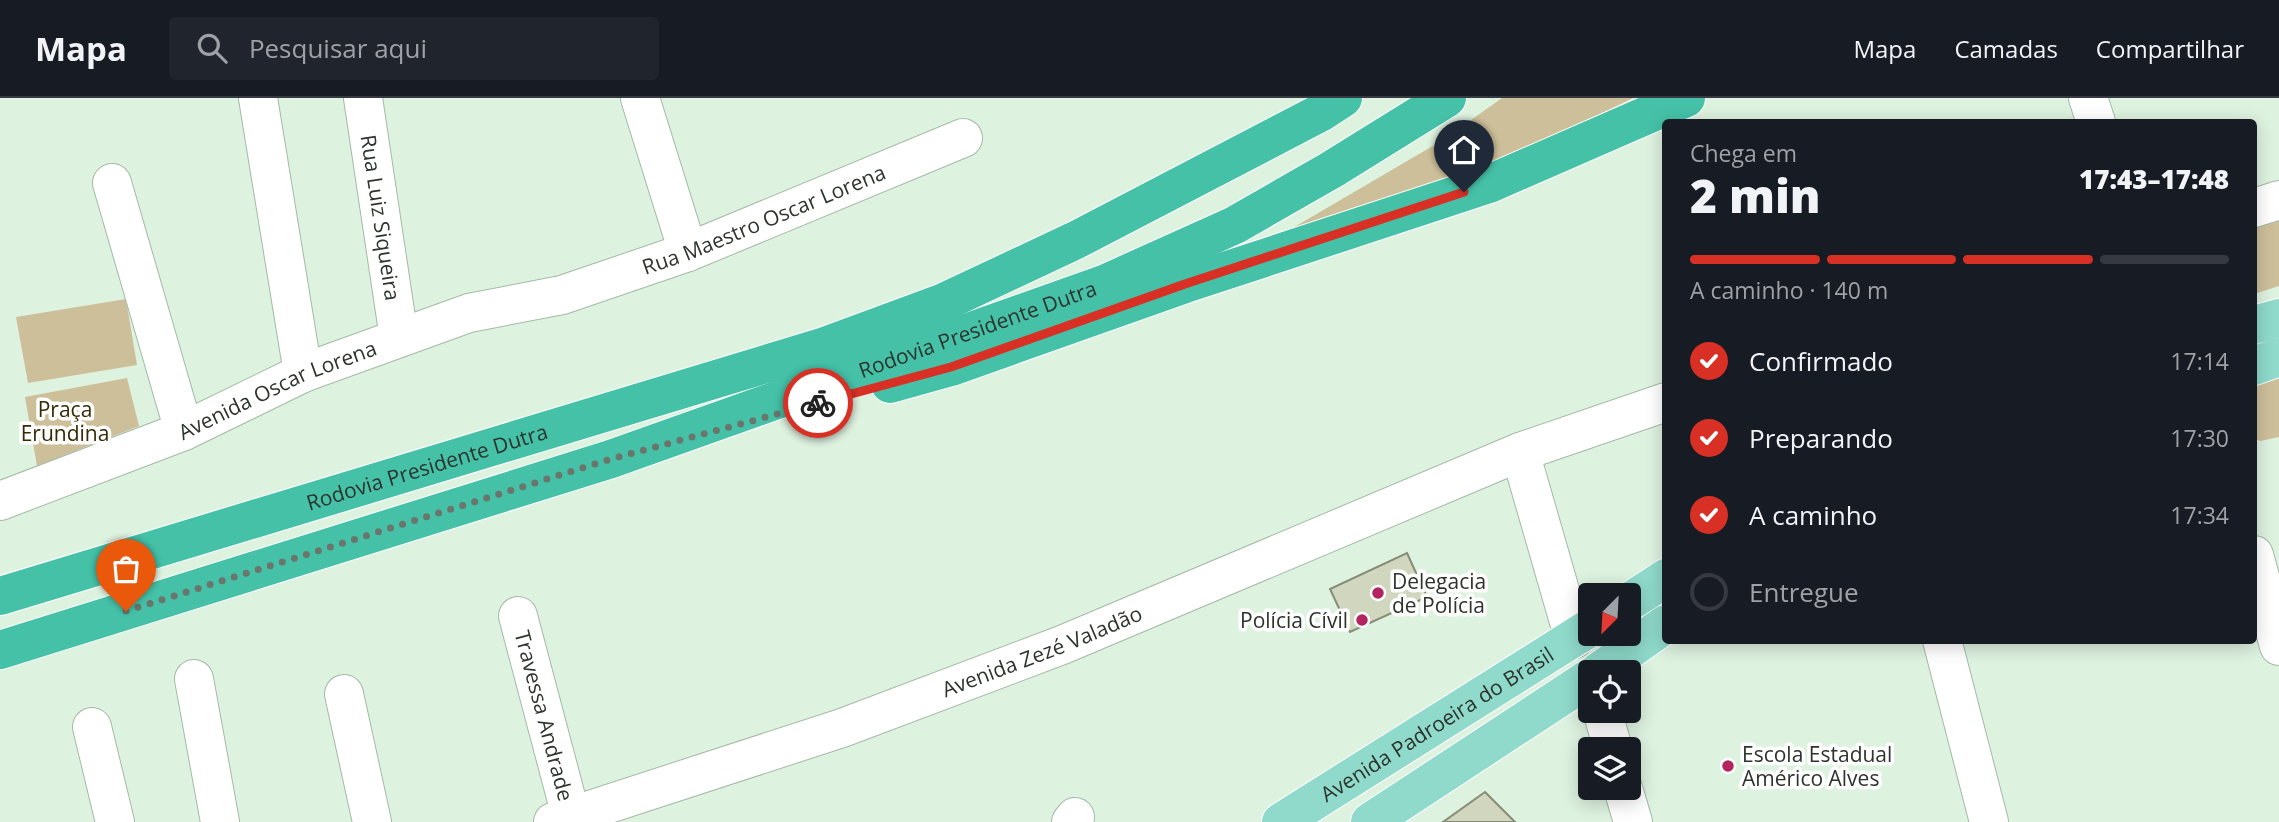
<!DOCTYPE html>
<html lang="pt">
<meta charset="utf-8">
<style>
body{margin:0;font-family:"Open Sans",sans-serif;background:#20242c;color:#f1f3f6;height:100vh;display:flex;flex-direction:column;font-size:26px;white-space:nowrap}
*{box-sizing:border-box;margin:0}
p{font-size:23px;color:#9ea1a6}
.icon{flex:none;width:38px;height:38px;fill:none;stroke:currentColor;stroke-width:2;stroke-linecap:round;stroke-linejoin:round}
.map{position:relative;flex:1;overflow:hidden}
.drawer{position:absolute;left:1662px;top:21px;width:595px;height:525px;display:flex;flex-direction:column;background:#171b24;border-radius:7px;box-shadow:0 4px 18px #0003}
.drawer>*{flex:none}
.needle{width:46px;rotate:204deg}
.fabs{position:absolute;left:1578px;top:485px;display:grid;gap:14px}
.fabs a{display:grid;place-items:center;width:63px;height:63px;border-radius:7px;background:#171b24;box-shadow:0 4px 18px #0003;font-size:35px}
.pin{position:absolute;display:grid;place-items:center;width:60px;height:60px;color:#fff;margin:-72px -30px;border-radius:50% 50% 50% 0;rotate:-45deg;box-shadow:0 0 7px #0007}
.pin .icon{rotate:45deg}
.courier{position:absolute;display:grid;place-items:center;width:70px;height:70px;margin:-35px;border:5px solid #d93025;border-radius:50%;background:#fff;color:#222;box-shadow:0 2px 9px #0007}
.overview em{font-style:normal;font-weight:800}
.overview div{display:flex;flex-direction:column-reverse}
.overview{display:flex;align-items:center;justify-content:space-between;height:119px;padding:0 28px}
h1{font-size:46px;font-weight:800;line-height:52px}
.bar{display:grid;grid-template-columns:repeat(4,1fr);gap:10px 7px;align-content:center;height:84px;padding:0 28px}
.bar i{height:9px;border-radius:5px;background:#363941}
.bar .active{background:#d93025}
.bar p{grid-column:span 4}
ol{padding:0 28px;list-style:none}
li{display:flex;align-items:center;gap:21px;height:77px}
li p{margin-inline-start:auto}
li .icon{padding:7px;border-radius:50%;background:#d93025;color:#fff;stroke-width:4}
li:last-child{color:#9ea1a6}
li i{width:38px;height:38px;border:4px solid #363941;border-radius:50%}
header{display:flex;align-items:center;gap:42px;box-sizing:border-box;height:98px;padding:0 35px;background:#171b24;border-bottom:2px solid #363941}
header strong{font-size:33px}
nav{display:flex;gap:38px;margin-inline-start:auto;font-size:24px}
.search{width:490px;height:63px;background:#20242c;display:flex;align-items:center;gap:18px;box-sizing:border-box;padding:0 24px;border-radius:7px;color:#9ea1a6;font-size:26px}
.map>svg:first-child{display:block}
.green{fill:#cdbf9a}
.building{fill:#d1d7bf;stroke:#868c76;stroke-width:2}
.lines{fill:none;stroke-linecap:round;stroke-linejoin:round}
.minor-casing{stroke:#a5b9a7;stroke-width:40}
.major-casing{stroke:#fff;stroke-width:40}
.highway-casing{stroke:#fff;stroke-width:40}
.minor{stroke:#fff;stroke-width:38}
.major{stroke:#8fdacb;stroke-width:38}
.highway{stroke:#45c1a8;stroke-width:38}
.done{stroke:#6a766c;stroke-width:7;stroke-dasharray:0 12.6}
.route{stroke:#d93025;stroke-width:9}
.poi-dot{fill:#b2255f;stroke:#fff;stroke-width:2.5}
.labels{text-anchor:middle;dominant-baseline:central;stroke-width:7;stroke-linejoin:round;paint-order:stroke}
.street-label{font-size:21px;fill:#2c342d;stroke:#fff}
.park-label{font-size:21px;fill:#362a05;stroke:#fff}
.poi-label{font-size:21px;fill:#2c342d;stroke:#fff;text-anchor:start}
</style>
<header>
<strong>Mapa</strong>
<div class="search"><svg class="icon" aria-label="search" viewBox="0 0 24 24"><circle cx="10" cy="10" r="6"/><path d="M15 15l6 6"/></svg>Pesquisar aqui</div>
<nav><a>Mapa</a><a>Camadas</a><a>Compartilhar</a></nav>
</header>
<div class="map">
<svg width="2279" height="724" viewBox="0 0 2279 724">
<rect width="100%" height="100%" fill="#def2e0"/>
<path class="green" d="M1502,0h131l-118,58 -253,90 181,-106z
M2279,120v68l-25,8v-68z
M126,201l11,66 -109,18 -12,-66z
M2279,277v62l-19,4 -6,-3v-54z
M127,280l12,48 -102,40 -12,-69z"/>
<path class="building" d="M1407,455l20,44 -77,35 -20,-43z
M1485,694l30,30h-72z"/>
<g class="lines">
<g class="minor-casing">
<g id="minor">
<path d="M258,0l45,275"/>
<path id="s1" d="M363,0l36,240"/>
<path d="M640,0l48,154"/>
<path d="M2088,0l8,24"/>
<path d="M112,85l72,248"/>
<path d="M2254,110l25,-8"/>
<path d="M1520,354l54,187"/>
<path id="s2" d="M0,403l184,-70 119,-58 166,-60 93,-18 126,-43 275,-114"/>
<path d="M2254,457l25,91"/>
<path id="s3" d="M518,518l53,200"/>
<path d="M1942,542l47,182"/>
<path d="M194,581l26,143"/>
<path d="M344,596l28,128"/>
<path d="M1602,612l11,39"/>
<path d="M92,629l23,95"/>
<path d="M1623,690l10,34"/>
<path id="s4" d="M553,724l289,-94 220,-83 458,-193 146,-50"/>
<path d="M1071,724l4,-5"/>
</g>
</g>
<g class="major-casing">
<g id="major">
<path d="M2254,227l25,-7"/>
<path d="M2254,268l25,-9"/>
<path d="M1629,504l37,-24"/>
<path d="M1598,574l68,-48"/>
<path id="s5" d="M1281,724l310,-195"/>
<path d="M1370,724l221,-145"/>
</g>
</g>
<g class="highway-casing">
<g id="highway">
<path d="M890,286l61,-17 234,-83 304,-100 197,-86"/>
<path id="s6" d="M0,498l822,-249 122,-45 132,-62 244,-127 23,-15"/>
<path id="s7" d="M0,552l611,-191 493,-175 131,-59 96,-55 116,-72"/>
</g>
</g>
<use href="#minor" class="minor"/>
<use href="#major" class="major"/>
<use href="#highway" class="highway"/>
</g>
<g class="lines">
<path class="done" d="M126,513l485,-152 207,-56"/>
<path class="route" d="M818,305l133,-36 234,-83 279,-92"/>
</g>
<g class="poi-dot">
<circle cx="1378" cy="495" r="7"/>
<circle cx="1362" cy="522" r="7"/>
<circle cx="1728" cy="668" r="7"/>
</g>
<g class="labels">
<g class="street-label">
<text stroke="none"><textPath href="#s1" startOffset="121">Rua Luiz Siqueira</textPath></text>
<text stroke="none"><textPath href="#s2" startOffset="816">Rua Maestro Oscar Lorena</textPath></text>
<text stroke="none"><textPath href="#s7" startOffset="1029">Rodovia Presidente Dutra</textPath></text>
<text stroke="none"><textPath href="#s2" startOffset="299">Avenida Oscar Lorena</textPath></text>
<text stroke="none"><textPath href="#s6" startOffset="446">Rodovia Presidente Dutra</textPath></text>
<text stroke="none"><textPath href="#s4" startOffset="518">Avenida Zezé Valadão</textPath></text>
<text stroke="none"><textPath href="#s3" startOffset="103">Travessa Andrade</textPath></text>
<text stroke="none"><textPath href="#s5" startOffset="184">Avenida Padroeira do Brasil</textPath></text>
</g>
<g class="park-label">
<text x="65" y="311">Praça<tspan x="65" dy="24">Erundina</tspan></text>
</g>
<g class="poi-label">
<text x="1392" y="483">Delegacia<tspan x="1392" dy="24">de Polícia</tspan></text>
<text x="1348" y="522" text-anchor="end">Polícia Cívil</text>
<text x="1742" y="656">Escola Estadual<tspan x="1742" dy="24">Américo Alves</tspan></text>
</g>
</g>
</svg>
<div class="fabs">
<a><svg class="needle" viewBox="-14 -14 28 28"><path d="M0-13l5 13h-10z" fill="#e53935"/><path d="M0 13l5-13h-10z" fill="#9ea1a6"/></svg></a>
<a><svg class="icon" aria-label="locate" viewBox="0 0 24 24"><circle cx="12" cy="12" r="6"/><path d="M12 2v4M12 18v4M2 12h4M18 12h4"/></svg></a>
<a><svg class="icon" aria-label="layers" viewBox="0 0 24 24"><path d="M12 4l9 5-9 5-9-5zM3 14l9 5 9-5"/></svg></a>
</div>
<div class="pin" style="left:126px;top:513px;background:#ea580c"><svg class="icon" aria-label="bag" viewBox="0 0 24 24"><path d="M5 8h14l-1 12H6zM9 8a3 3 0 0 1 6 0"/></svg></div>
<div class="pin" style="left:1464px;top:94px;background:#1f2937"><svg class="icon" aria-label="home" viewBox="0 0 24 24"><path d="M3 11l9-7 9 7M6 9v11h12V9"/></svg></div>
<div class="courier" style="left:818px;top:305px"><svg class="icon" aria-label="bike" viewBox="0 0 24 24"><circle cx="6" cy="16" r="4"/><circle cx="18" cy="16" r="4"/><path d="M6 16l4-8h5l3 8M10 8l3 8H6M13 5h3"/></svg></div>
<section class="drawer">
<div class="overview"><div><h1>2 min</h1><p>Chega em</p></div><em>17:43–17:48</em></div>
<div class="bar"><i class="active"></i><i class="active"></i><i class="active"></i><i></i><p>A caminho · 140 m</p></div>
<ol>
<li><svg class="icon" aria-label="check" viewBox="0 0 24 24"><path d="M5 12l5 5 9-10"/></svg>Confirmado<p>17:14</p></li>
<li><svg class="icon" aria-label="check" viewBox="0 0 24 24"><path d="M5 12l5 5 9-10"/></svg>Preparando<p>17:30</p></li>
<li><svg class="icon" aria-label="check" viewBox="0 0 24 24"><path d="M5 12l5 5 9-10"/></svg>A caminho<p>17:34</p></li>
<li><i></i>Entregue</li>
</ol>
</section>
</div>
